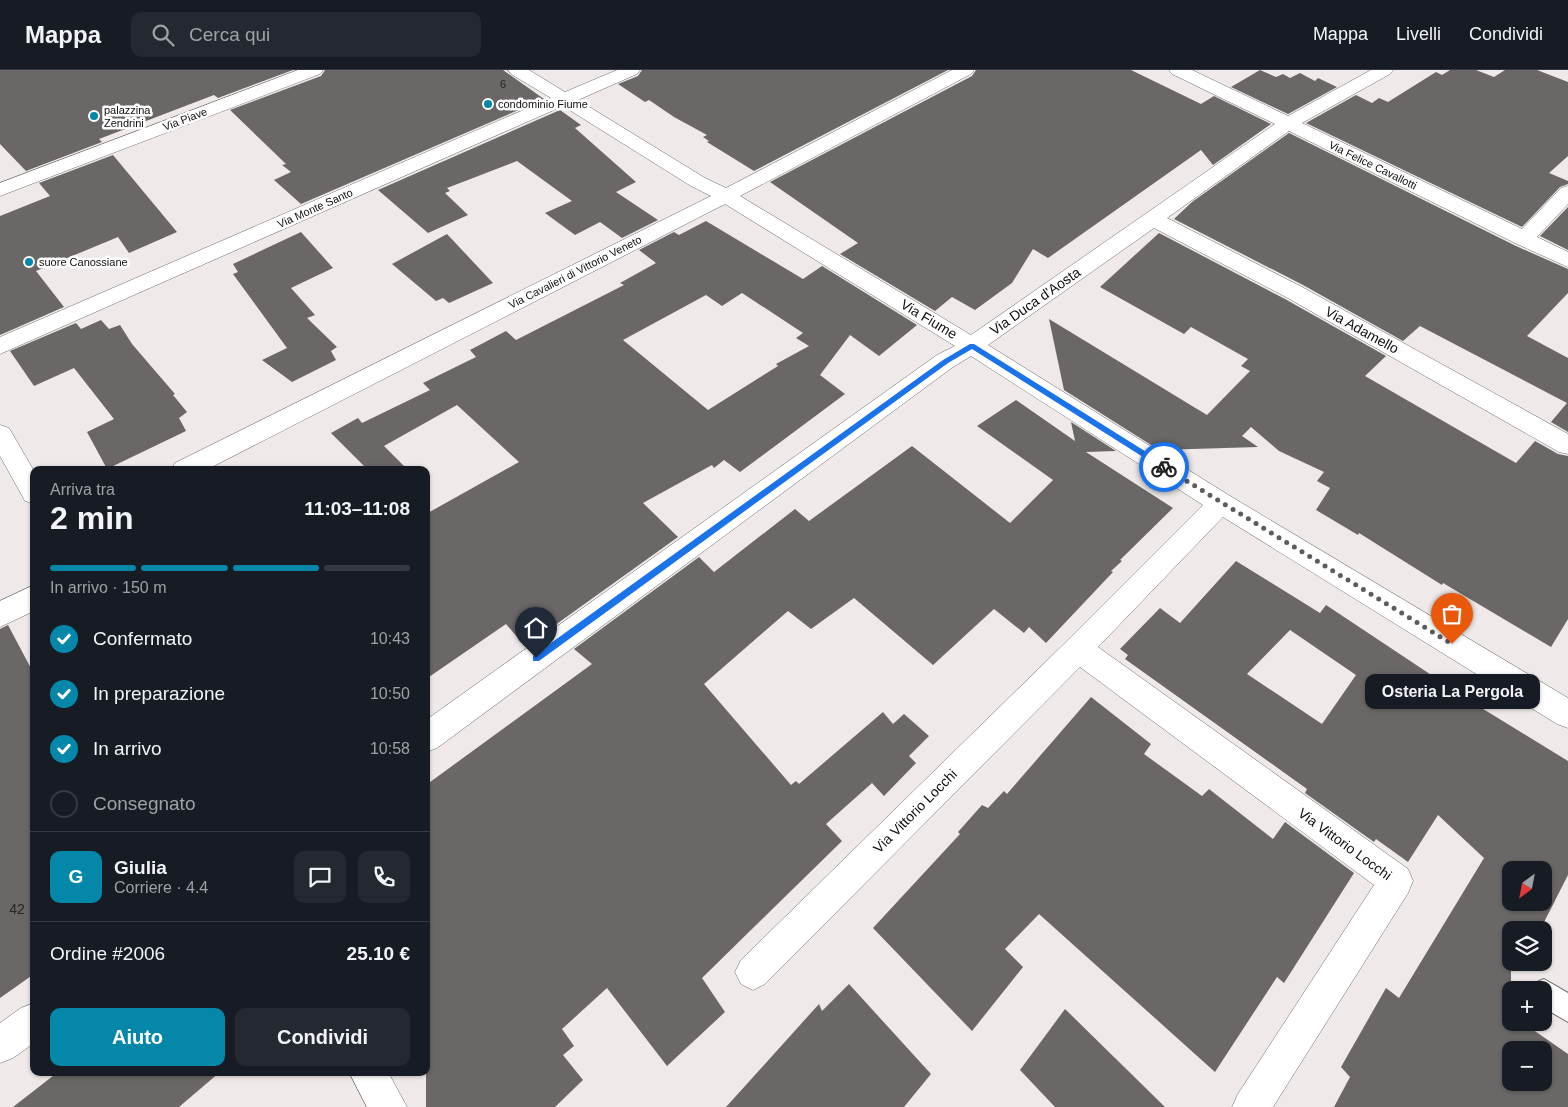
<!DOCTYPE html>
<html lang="it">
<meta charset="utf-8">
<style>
body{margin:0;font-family:Helvetica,sans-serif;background:#242831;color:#f1f3f6;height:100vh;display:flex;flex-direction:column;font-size:19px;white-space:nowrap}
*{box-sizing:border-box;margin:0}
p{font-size:16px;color:#9ea1a6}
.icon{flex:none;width:28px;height:28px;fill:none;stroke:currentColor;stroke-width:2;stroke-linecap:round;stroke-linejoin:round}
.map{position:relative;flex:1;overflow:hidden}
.details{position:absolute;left:30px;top:396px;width:400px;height:610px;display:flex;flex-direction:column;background:#171b24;border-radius:10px;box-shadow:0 1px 4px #0004}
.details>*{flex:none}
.needle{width:32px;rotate:212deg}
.controls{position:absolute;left:1502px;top:791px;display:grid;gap:10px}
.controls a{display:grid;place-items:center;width:50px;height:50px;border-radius:10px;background:#171b24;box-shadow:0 1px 4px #0004;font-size:25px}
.pin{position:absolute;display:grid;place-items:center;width:42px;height:42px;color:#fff;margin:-51px -21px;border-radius:50% 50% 50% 0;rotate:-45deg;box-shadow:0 0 5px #0007}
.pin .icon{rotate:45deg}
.courier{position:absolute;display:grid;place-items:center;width:50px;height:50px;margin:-25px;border:4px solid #1a73e8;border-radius:50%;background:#fff;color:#222;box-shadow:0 1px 6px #0007}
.bubble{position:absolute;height:35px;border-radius:10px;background:#171b24;box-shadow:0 1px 4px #0004;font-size:16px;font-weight:600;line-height:35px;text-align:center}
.head em{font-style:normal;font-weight:600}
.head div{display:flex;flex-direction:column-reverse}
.head{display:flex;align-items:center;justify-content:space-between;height:85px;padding:0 20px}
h1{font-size:32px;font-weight:600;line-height:38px}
.bar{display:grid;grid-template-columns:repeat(4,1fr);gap:8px 5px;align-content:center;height:60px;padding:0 20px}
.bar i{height:6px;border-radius:4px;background:#363941}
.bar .on{background:#0587a9}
.bar p{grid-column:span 4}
.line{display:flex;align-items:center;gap:12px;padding:0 20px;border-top:1px solid #363941}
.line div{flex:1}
.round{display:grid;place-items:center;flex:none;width:52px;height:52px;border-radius:10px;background:#242831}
ol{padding:0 20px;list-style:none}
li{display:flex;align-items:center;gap:15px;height:55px}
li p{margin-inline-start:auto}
li .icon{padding:5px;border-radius:50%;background:#0587a9;color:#fff;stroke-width:4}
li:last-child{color:#9ea1a6}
li i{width:28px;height:28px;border:2px solid #363941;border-radius:50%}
.cta{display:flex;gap:10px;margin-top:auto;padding:10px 20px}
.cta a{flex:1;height:58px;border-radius:10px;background:#0587a9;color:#fff;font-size:20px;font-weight:600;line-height:58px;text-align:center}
.cta a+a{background:#242831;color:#f1f3f6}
header{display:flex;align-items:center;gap:30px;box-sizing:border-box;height:70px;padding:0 25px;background:#171b24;border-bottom:1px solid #363941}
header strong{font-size:24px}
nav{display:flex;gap:28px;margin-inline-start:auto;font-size:18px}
.search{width:350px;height:45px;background:#242831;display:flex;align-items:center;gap:12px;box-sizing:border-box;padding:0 18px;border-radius:10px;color:#9ea1a6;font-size:19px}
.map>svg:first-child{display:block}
.building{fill:#6a6766;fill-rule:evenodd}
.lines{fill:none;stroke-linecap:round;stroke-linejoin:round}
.service-casing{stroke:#6f6b6a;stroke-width:2}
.minor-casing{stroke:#6f6b6a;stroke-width:1}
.tertiary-casing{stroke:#6f6b6a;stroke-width:1}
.service{fill:#fff;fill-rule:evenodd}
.minor{fill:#fff;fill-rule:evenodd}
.tertiary{fill:#fff;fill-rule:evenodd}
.route{fill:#1a73e8}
.done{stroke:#5e5c5b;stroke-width:5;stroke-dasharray:0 9}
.poi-dot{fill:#0587a9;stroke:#fff;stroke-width:2}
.labels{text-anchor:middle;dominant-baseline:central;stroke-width:5;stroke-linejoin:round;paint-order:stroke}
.number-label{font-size:11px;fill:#262524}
.far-poi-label{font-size:11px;fill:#100f0e;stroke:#fff;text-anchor:start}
.far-street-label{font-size:11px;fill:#100f0e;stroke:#fff}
.street-label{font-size:14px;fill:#100f0e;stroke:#fff}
.near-number-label{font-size:14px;fill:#262524}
</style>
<header>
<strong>Mappa</strong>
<div class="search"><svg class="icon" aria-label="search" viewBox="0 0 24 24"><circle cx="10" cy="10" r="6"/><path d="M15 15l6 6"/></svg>Cerca qui</div>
<nav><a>Mappa</a><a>Livelli</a><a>Condividi</a></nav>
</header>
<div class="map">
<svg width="1568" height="1037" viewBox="0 0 1568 1037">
<rect width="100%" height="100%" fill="#efeae9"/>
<path class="building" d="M0,0h293l-75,28 -4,-3 -115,44 3,3 -76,29 -26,-27z
M325,0h178l41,29 -243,105 -27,-24 17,-8 -9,-7 4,-1 -56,-54 91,-34z
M642,0h306l-194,101 -47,-29 2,-1 -6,-4 4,-2 -33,-18 -25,-17 -4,2 -27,-18 20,-8z
M976,0h155l70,34 13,-8 57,28 -58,41 -12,-15 -153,108 -15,-9 -21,34 -37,27 -23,-13 -17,14 -95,-57 18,-11 -88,-61 202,-106z
M1260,0l16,7 7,-3 7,4 10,-5 15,8 3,-3 19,9 -49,27 -57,-27z
M1450,0h26l18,7 11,-7h32l31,12v74l-19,17 19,8v3l-8,3 -38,40 -216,-104 50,-28 16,8 7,-5 9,4 48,-30 6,3z
M560,40l21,15 -6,3 61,54 -20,10 42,28 -36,18 -22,-16 -25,13 -30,-22 27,-12 -55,-40 -70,27 3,3 -5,2 23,22 -40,18 -50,-43z
M1289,63l227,113 52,23v24l-41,43 41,22v74l-17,-10 16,-19 -147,-77 -17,15 -100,-56 -129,-66 18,-17z
M113,85l64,77 -48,21 -11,-16 -82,34 28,36 -64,28v-119l50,-20 -11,-13z
M1568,137v43l-28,-14z
M706,151l97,58 19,-13 95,59 -38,31 -29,-21 -30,40 25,19 -105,78 -16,-12 -10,8 -2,-3 -69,38 35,34 -127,91 -8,-7 -25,17 -12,-14 -80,55v-165l93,-52 -62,-57 -73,41 24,24h-40l-37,-37 27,-15 4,5 68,-33 -7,-7 53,-26 -6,-7 36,-19 10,9 108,-55 -4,-2 36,-20 -17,-13 35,-18 5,3zM742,223l61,40 -7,5 13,8 -33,18 2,2 -70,44 -85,-70 83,-45 16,11z
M301,162l32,36 -42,20 24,27 -8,3 30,29 -6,4 5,9 -44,22 -30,-22 25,-12 -54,-74 5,-2 -5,-8z
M1159,163l126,66 101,57 -21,20 151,87 19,-22 23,13 10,2v163l-17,28 -108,-64 -1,2 -83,-52 -1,2 -42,-25 14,-22 -13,-7 7,-9 -45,-21 -28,-24 -9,9 16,11 -99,3 -95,-60 -15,-71 158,96 43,-44 -9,-5 7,-7 -57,-32 -7,7 -84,-47z
M447,164l46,49 -44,20 -6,-5 -7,3 -44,-37z
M101,250l8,9 11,-4 12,19 43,50 -2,1 14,17 -8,6 7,13 -79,38 -20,-37 27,-13 -40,-51 -40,18 -24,-35 66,-28 5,6z
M1016,330l59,41 -4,-19 45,29 -30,1 87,56 -53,52 2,1 -11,10 2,1 -67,71 -17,-16 -5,6 -30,-24 -61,56 -79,-67 -43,31 -23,-18 -84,73 87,101 5,-4 3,3 84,-72 10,12 11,-10 25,22 -20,20 7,7 -32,33 -12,-13 -46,41 16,17 -140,137 23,34 -58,54 -60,-78 -45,41 12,17 -11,9 20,25 -28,27h-129v-322l166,-121 -18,-15 125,-92 15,15 81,-63 14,12 103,-75 98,77 43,-43 -76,-54z
M1236,491l84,52 6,-8 149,99 93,57v114l-28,55h-29v92h11l46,32v53h-234l16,-30 -9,-10 45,-79 13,10 85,-140 -46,-43 -30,47 -32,-23 -2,3 -69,-49 2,-4 -182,-130 3,-4 -8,-6 40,-41 20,15zM1290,560l66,45 -34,49 -75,-50zM1511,800h33v32h-33zM1511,980h33v32h-33z
M8,555l26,49v300l-34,24v-369z
M1091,627l60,47 -7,10 58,42 7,-7 64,50 12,-17 69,51 -70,110 -7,-6 -62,95 -176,-158 -34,35 18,18 -51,64 -99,-103 87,-94 -2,-2 24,-27 6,3 16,-17 3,3z
M849,914l82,90 -27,33h-178l93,-103 3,7z
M1065,939l100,98h-110l-35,-37z
M58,1002h162l-41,35h-166z"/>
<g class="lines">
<g class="service-casing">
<path id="service" d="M1544,909l24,14v29l-24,-14v-18h-12l3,-7z"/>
</g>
<g class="minor-casing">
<path id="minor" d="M508,0h21l36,22 52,-22h23l-3,4 -59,26 127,78 21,10 226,-118h22l-3,4 -231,122 231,139 304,-211 -103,-50 -3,-4h23l96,46 83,-46h22l-3,4 -88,49 220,106 39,-41 7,-2v18l-31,33 31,15v15l-51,-23 -228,-113 -122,87 135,69 266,147v20l-9,-2 -273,-155 -132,-69 -166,117 242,151 338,202v30l-11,-4 -334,-207 -125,130 310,222 5,12 -5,12 -135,214h-41l6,-13 136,-209 -294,-218 -315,317 -12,6 -12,-6 -6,-12 6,-12 327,-320 135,-135 -232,-149 -18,11 -516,381 -11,4v-32l511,-365 18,-9 -230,-142 -519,266h-35l4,-7 536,-267 -20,-10 -128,-80 -563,248v-17l551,-239 -40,-24z
M0,355l9,3 25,43v33l-9,-3 -25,-45z
M34,515v26l-34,16v-26z
M34,933v40l-21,15 -13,5v-40l21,-15z
M349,1002h39l19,35h-40z"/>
</g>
<g class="tertiary-casing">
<path id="tertiary" d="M298,0h25l-3,4 -320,122v-13z"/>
</g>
<use href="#service" class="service"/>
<use href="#minor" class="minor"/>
<use href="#tertiary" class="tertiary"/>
</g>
<path class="route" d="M970,274h4l193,121v4h-5l-190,-120 -24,14 -409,298h-6v-5l410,-296z"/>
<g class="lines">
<path class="done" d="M1164,397l288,177"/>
</g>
<g class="poi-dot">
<circle cx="488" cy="34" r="5"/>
<circle cx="94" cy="46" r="5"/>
<circle cx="29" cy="192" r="5"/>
</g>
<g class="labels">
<g class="number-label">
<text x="503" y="14">6</text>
</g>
<g class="far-poi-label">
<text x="498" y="34">condominio Fiume</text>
<text x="104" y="40">palazzina<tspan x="104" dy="13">Zendrini</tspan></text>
<text x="39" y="192">suore Canossiane</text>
</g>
<g class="far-street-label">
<text transform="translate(185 49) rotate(-21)">Via Piave</text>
<text transform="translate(1373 95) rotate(26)">Via Felice Cavallotti</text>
<text transform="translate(315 138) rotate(-24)">Via Monte Santo</text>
<text transform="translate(575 202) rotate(-27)">Via Cavalieri di Vittorio Veneto</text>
</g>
<g class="street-label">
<text transform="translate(1035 231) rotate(-35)">Via Duca d'Aosta</text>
<text transform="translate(929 249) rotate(31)">Via Fiume</text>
<text transform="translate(1362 260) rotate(29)">Via Adamello</text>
<text transform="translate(915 741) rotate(-45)">Via Vittorio Locchi</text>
<text transform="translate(1345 774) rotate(36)">Via Vittorio Locchi</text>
</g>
<g class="near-number-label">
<text x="17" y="839">42</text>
</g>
</g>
</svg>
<div class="controls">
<a><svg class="needle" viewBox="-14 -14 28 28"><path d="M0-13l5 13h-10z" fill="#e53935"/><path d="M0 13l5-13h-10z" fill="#9ea1a6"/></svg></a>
<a><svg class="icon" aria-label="layers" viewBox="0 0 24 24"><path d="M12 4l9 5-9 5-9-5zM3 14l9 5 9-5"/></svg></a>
<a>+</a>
<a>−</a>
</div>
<div class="pin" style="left:1452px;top:574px;background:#ea580c"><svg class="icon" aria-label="bag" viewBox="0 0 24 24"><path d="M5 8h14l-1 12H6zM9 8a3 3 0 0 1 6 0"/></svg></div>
<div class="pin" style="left:536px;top:588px;background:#1f2937"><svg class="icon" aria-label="home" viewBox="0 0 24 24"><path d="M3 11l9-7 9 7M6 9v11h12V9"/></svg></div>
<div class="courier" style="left:1164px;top:397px"><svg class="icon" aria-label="bike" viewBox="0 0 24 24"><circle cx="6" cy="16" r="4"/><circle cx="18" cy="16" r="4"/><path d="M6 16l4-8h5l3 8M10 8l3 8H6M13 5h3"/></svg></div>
<div class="bubble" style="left:1365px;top:604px;width:175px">Osteria La Pergola</div>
<section class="details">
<div class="head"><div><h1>2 min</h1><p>Arriva tra</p></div><em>11:03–11:08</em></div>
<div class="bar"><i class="on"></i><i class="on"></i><i class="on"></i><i></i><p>In arrivo · 150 m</p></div>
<ol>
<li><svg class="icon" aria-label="check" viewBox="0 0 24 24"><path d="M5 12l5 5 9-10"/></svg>Confermato<p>10:43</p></li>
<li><svg class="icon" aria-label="check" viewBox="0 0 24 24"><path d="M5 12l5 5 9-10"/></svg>In preparazione<p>10:50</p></li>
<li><svg class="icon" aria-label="check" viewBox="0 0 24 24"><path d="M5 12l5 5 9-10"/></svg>In arrivo<p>10:58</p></li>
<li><i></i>Consegnato</li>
</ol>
<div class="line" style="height:90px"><b class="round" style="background:#0587a9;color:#fff">G</b><div><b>Giulia</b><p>Corriere · 4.4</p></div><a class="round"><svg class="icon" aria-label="chat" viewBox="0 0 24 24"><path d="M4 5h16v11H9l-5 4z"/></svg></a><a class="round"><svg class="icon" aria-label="phone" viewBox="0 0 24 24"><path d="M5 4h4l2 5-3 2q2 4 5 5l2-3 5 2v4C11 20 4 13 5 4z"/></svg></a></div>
<div class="line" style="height:65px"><div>Ordine #2006</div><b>25.10 €</b></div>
<div class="cta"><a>Aiuto</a><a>Condividi</a></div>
</section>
</div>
